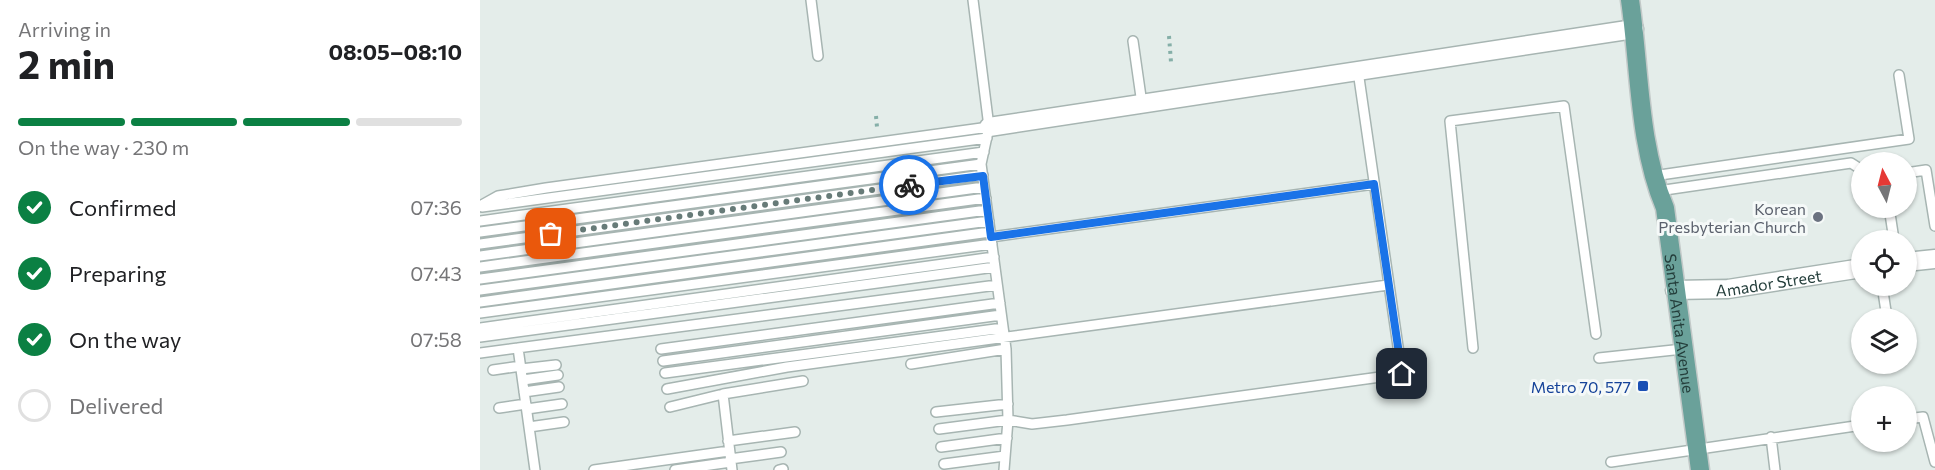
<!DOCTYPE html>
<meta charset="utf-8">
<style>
body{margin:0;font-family:Commissioner,sans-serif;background:#f6f6f6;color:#202124;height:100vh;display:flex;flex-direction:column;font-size:22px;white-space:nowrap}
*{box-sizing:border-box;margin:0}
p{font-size:20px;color:#757577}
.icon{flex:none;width:33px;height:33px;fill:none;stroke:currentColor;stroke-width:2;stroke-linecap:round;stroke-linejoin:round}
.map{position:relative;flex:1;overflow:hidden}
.panel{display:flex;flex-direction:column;background:#fff;width:480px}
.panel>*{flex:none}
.needle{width:39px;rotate:353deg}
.fabs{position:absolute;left:1371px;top:152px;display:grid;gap:12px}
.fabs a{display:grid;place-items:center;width:66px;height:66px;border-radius:50%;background:#fff;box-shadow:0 2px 4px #0004;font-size:30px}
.pin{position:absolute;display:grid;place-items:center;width:51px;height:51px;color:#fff;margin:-26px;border-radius:12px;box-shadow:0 3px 9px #0006}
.courier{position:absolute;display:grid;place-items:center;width:60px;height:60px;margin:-30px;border:4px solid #1a73e8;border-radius:50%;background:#fff;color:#222;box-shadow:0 2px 8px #0007}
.headline em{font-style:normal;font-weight:700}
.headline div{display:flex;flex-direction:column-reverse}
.headline{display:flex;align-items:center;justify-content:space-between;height:102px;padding:0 18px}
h1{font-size:39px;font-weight:700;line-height:45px}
.bar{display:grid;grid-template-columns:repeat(4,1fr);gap:9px 6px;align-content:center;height:72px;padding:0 18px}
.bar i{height:8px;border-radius:4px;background:#e0e0e0}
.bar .on{background:#0b8043}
.bar p{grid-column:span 4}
ol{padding:0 18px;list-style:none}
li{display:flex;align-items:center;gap:18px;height:66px}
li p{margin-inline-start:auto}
li .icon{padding:6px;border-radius:50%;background:#0b8043;color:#fff;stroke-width:4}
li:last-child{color:#757577}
li i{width:33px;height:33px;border:3px solid #e0e0e0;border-radius:50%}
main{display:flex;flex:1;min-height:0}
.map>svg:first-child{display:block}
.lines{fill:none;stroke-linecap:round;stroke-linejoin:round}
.service-casing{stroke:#a7b5b2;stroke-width:12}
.minor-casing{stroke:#a7b5b2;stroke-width:21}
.primary-casing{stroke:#c2c9c8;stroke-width:21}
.path{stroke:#85afa8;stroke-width:4;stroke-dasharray:3 4.5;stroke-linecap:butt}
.service{stroke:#fff;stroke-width:9}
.minor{stroke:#fff;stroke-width:18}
.primary{stroke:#6aa19a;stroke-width:18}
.done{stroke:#677b78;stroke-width:6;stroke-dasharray:0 10.8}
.route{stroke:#1a73e8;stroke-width:8}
.worship-dot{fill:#6b7280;stroke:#f5f9f8;stroke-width:2}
.transit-dot{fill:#1a4fb4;stroke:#f5f9f8;stroke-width:2}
.labels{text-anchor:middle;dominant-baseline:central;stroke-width:6;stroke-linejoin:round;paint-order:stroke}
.worship-label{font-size:16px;fill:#5b616d;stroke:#f5f9f8;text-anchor:end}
.street-label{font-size:16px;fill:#243e3b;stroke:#f5f9f8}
.transit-label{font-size:16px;fill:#164399;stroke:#f5f9f8;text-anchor:end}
</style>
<main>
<section class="panel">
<div class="headline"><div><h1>2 min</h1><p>Arriving in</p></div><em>08:05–08:10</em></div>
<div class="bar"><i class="on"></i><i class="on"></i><i class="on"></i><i></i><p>On the way · 230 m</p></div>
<ol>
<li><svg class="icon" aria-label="check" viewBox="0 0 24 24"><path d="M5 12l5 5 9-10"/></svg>Confirmed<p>07:36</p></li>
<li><svg class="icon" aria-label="check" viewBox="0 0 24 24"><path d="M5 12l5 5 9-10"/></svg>Preparing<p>07:43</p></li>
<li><svg class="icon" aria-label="check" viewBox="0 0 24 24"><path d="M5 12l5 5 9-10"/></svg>On the way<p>07:58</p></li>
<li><i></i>Delivered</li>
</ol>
</section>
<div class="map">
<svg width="1455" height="470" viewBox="0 0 1455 470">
<rect width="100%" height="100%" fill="#e4edea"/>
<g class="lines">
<g class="service-casing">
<path id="service" d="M331,0l7,56
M493,0l16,127 -8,37 25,185 2,71 24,4 35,-4 335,-46 -44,-303
M653,41l9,63
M1426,173l20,-3 9,56
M1173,176l256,-37 -10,-64
M1178,191l193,-28 11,7
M0,206l18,-10 48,-8 443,-61
M2,207l505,-69
M1409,207l5,33
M0,221l504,-69
M0,232l501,-68
M511,237l383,-53
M0,244l503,-69
M0,256l504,-69
M0,267l506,-69
M0,279l507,-69
M1402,285l5,33
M0,290l509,-69
M0,302l510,-70
M0,313l512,-69
M0,328l514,-71
M0,337l515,-70
M38,348l17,122
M993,348l-23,-227 114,-15 32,228
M181,349l339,-46
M0,353l517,-68
M1119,358l84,-9
M183,361l338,-46
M431,364l95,-15
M41,369l35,-4
M13,370l28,-4
M185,373l338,-45
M43,380l35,-5
M187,389l120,-22 601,-82
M44,392l35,-5
M243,394l9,76
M190,407l53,-13 80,-13
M19,408l27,-4
M47,409l35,-5
M456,412l72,-8
M1426,419l17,-2 12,45
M49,427l35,-5
M459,429l69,-9 -4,50
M1291,437l4,33
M248,441l67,-9
M461,447l66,-9
M250,459l51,-7
M1131,462l251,-37
M464,464l61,-8
M114,470l135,-19
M195,470l56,-8
M299,470l4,-1"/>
</g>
<g class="minor-casing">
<g id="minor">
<path d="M509,127l645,-98"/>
<path d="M1426,262l29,-3"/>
<path id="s1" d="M1195,290l53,-1 134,-21"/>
</g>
</g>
<g class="primary-casing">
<g id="primary">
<path id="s2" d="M1150,0c10,69 8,144 35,208l35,262"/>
</g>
</g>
<path class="path" d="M689,36l2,26
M396,116l1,11"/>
<use href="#service" class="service"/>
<use href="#minor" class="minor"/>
<use href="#primary" class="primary"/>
</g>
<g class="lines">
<path class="done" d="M71,234l358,-49"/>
<path class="route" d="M429,185l74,-9 8,61 383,-53 28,190"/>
</g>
<circle class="worship-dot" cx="1338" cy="217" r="6"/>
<rect class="transit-dot" x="1157" y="380" width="12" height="12" rx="3"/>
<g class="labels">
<g class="worship-label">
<text x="1326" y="208">Korean<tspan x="1326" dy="18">Presbyterian Church</tspan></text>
</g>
<g class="street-label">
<text stroke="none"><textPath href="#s1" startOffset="94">Amador Street</textPath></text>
<text stroke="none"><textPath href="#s2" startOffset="328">Santa Anita Avenue</textPath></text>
</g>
<g class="transit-label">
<text x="1151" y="386">Metro 70, 577</text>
</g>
</g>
</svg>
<div class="fabs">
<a><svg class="needle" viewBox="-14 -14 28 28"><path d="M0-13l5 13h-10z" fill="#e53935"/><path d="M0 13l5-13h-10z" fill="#757577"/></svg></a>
<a><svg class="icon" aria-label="locate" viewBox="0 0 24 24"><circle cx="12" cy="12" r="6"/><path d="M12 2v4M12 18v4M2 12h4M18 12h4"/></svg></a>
<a><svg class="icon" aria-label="layers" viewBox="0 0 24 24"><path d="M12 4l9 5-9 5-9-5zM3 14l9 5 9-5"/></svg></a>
<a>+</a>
</div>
<div class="pin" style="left:71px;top:234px;background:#ea580c"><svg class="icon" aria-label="bag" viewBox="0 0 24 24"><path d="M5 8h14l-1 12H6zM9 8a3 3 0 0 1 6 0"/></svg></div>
<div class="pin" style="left:922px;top:374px;background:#1f2937"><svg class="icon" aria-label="home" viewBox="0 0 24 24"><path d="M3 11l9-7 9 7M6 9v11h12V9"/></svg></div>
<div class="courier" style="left:429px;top:185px"><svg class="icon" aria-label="bike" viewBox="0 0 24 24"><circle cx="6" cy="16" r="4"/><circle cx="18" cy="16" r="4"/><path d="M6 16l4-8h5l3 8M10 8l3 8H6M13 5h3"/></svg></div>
</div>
</main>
